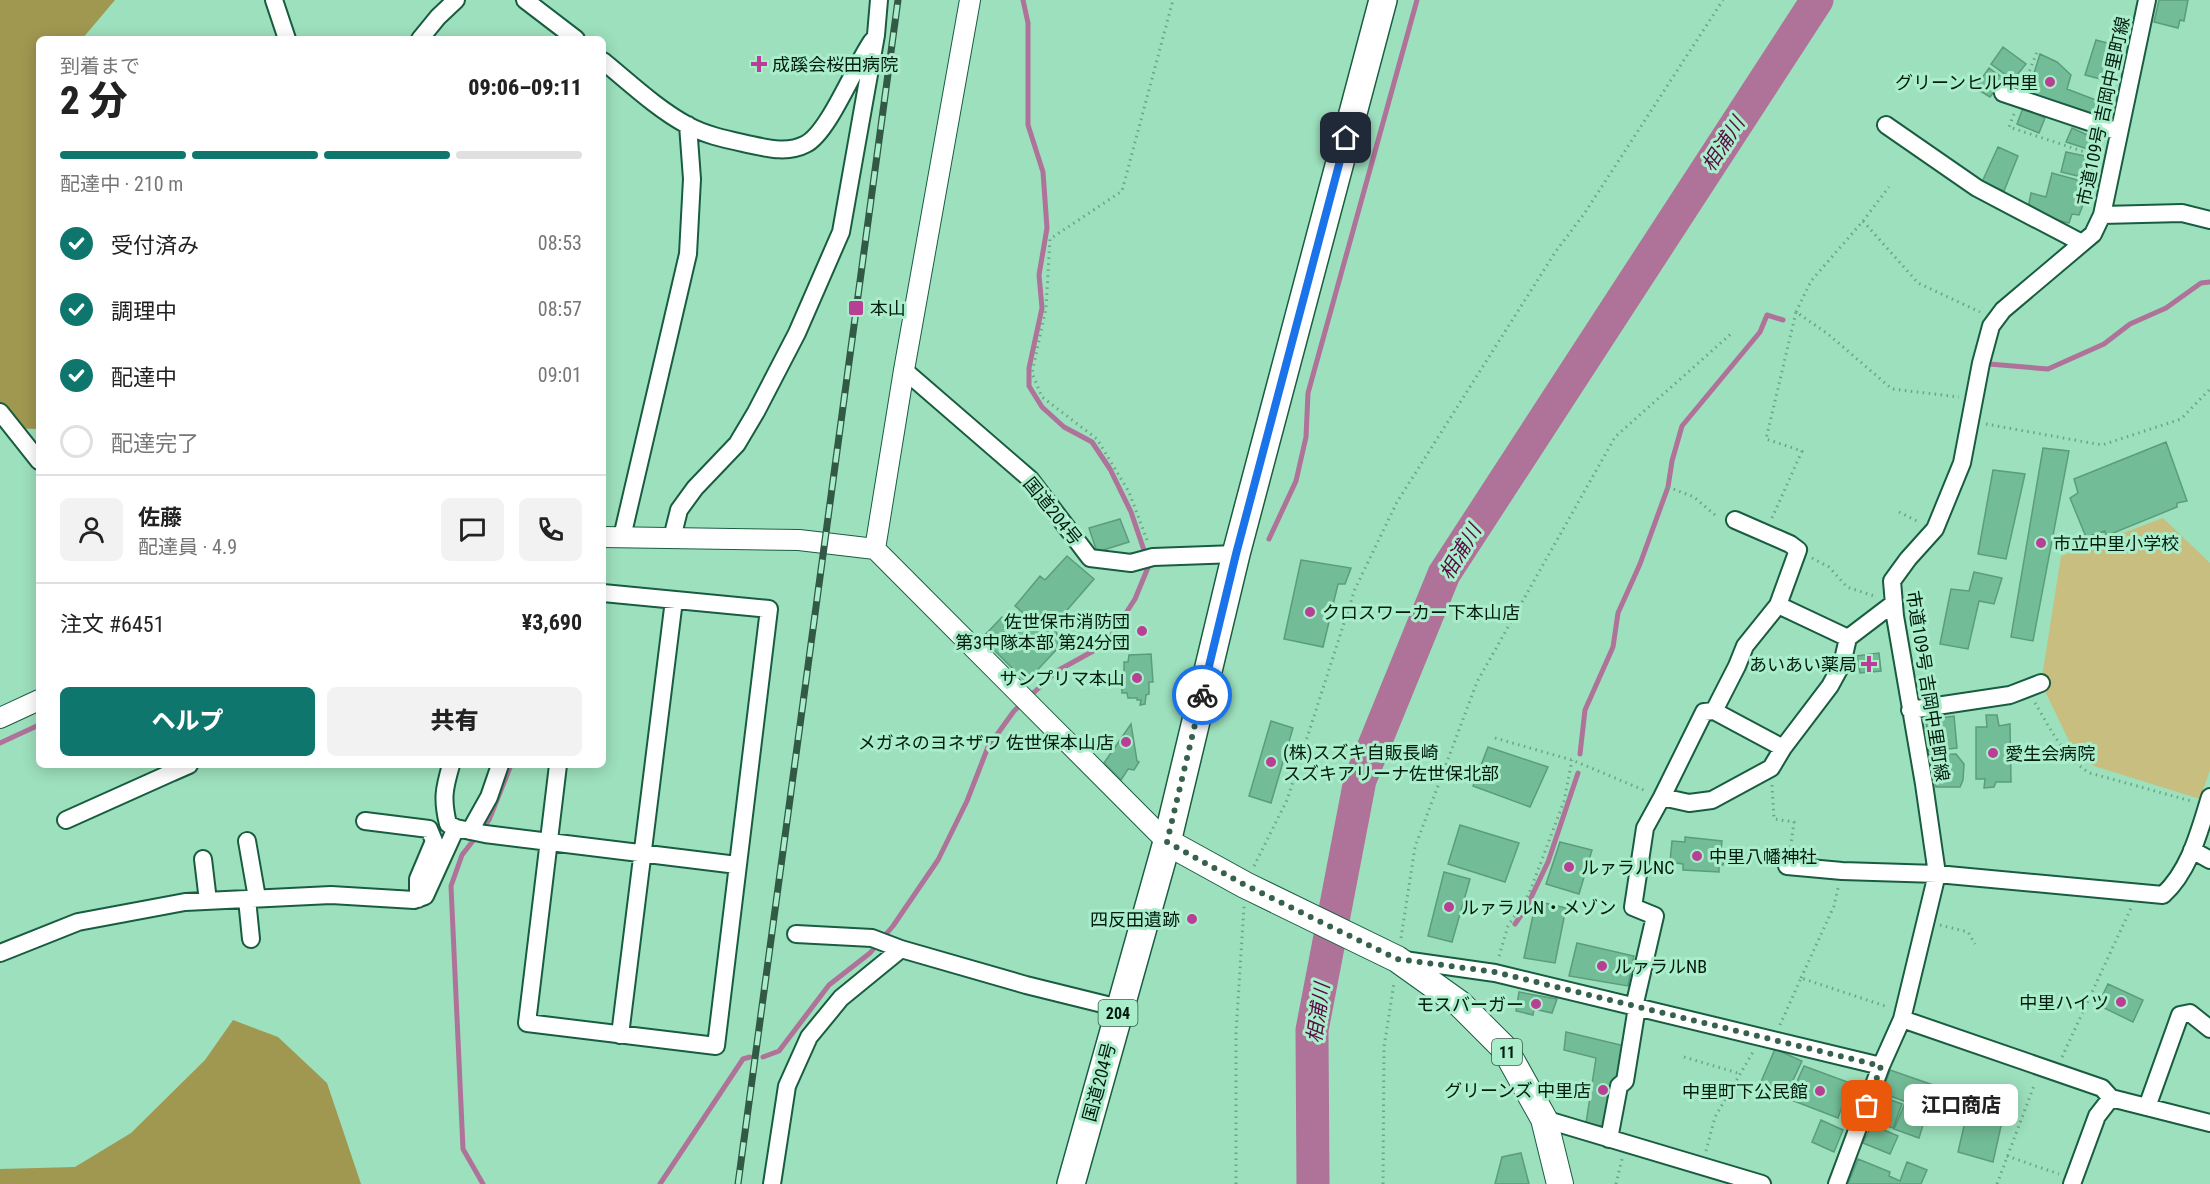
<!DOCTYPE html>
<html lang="ja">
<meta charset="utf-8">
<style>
body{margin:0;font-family:"Roboto Condensed","Noto Sans JP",sans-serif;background:#f2f2f2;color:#222;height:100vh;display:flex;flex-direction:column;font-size:22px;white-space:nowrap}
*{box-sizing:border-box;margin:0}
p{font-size:20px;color:#767676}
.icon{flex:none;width:33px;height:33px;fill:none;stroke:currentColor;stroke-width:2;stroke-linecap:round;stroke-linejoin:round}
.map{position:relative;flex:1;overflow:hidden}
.drawer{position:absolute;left:36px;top:36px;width:570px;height:732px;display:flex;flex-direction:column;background:#fff;border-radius:9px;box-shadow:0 3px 15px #0003}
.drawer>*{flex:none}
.pin{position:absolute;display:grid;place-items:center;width:51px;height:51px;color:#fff;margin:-26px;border-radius:12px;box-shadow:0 3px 9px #0006}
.courier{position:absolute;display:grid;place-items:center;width:60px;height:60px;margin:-30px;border:4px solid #1a73e8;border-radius:50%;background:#fff;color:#222;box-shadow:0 2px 8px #0007}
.bubble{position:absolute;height:42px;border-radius:9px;background:#fff;box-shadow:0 3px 15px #0003;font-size:20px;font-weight:800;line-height:42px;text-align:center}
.head em{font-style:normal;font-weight:800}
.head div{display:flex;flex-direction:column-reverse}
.head{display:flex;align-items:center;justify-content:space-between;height:102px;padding:0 24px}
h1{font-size:39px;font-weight:800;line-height:45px}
.bar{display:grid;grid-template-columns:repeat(4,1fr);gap:9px 6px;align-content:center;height:72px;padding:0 24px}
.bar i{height:8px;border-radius:4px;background:#e0e0e0}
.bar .on{background:#0f766e}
.bar p{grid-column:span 4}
.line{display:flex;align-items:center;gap:15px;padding:0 24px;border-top:2px solid #e0e0e0}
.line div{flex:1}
.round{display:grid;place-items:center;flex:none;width:63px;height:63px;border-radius:9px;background:#f2f2f2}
ol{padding:0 24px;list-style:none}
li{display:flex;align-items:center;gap:18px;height:66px}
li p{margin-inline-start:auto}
li .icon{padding:6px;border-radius:50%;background:#0f766e;color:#fff;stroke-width:4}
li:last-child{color:#767676}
li i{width:33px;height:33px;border:3px solid #e0e0e0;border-radius:50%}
.button{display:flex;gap:12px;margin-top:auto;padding:12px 24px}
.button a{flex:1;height:69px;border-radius:9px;background:#0f766e;color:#fff;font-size:24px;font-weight:800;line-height:69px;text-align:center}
.button a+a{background:#f2f2f2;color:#222}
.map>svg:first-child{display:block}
.green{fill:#c7be7f}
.forest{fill:#a09751}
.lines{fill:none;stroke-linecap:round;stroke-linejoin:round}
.stream{stroke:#af7299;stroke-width:5}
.river{stroke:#af7299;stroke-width:33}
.building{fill:#72bc97;stroke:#5b9c7c;stroke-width:1.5}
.minor-casing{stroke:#185d40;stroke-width:20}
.tertiary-casing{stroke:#185d40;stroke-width:22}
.primary-casing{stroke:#185d40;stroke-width:28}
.trunk-casing{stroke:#185d40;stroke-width:30}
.path{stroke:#6da488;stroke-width:3;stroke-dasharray:1.5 4.5;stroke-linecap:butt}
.minor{stroke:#fff;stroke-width:16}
.tertiary{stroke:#fff;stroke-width:20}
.primary{stroke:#fff;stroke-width:26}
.trunk{stroke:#fff;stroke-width:27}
.rail-casing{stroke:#325946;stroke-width:7}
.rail{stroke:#aaedca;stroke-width:4.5;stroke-dasharray:14;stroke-linecap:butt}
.done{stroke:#38614d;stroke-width:6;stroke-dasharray:0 10.8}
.route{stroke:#1a73e8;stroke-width:8}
.poi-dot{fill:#b73f94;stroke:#aaedca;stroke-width:2}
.labels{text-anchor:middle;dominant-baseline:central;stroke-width:6;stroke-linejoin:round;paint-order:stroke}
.shield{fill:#aaedca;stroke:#345b48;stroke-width:1.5}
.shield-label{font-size:16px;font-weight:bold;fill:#021c10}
.poi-label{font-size:18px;fill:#021c10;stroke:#aaedca;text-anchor:start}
.street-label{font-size:18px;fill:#021c10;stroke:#aaedca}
.water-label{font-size:20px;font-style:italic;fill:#560b43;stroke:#aaedca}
</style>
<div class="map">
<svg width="2210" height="1184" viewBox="0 0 2210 1184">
<rect width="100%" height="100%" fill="#9de0bd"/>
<path class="green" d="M2163,518l47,45v207l-10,29 -106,-33 -22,-19 -31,-64 20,-127z"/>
<path class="forest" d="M0,0h115l-33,39h-43v390l-39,-1z
M233,1020l45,17 49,46 34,101h-361v-15l75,-2 56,-34 74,-73z"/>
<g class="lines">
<path class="stream" d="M1989,364l59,5 56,-25 26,-20 36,-16 35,-25 9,-1
M1269,539l27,-58 10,-44 2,-44 109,-393
M0,743l39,-18
M1580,754l5,-44 28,-63 5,-34 22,-49 28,-77 4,-26 10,-35 78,-94 7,-17 16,5
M1515,924l11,-16 22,-46 30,-89
M763,1057l16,-6 50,-66 41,-32 23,-27 45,-66 29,-59 21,-54 26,-36 43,-40 49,-27 29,-45 14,-34 -18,-53 -21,-43 -18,-27 -28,-15 -22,-20 -13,-21v-18l13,-60 -3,-33 8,-47 -4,-56 -15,-47v-102l-5,-23
M483,1184l-20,-35 -12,-263 11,-31 27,-35 22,-55
M660,1184l83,-125 7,-2"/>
<path class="river" d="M1313,1184l-1,-154 48,-250 84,-206 373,-574"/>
</g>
<path class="building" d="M2159,0h29l-4,21 -4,-1 -2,8 -24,-6z
M2096,40l23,6 -11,35 -23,-6z
M2003,47l23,17 -13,16 -22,-16z
M2040,54l17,8 14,13 -4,14 47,18 -5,15 -59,-20 -22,-10z
M1989,68l15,11 -14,18 -15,-9z
M2023,108l22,10 -6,15 -22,-9z
M2072,128l22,10 -3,12 -25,-8z
M1998,147l20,9 -14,35 -22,-9z
M2066,152l29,6 -5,21 -29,-7z
M2052,173l29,8 -6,21 8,3 -4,10 -7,-1 -3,9 -16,-4 -25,-11 3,-15 15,4z
M2166,442l21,59 -10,2v4l-71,29 -1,-5 -19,6 -16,-39 8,-5 -4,-14z
M2043,448l26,3 -36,190 -22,-4z
M1993,470l32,4 -19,85 -28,-5z
M1120,519l9,23 -32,10 -8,-24z
M1067,556l27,23 -39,45 4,23 -33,35 -44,-44 20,-21 16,16 12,-14 -15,-13 25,-30 5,4z
M1301,560l50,8 -6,16h-7l-15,63 -39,-8z
M1974,572l28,6 -8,26 -15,-3 -11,48 -28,-5 11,-55 18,2z
M1879,653l2,18 -21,2 -3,-17z
M1151,654l2,28h-4v12l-3,1 -1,9 -5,1 1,-5h-4v-2h-9l-1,-5h-5l-1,-19 3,-1v-11h4l1,-7z
M1986,715h11l2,11 11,-2 1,58h-15l-2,5 -10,1 1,-9h-9v-52h11z
M1954,716l3,32 -28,3 -3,-31z
M1271,721l22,7 -22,75 -22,-7z
M1131,724l6,37 2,1 -5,8 -6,-1 -7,11 -17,-17z
M1488,747l60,20 -18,40 -57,-21z
M1956,754l8,10 -1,16 -3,7h-24l-6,-32z
M1460,825l59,18 -14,39 -57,-18z
M1685,837l37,4 -1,9h4l-2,15 -4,-1v8l-36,-2v-6l-13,-2 2,-21 13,1z
M1560,842l32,8 -13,44 -33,-10z
M1444,872l26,7 -18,63 -24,-6z
M1536,901l30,7 -11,55 -31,-5z
M1577,943l57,13 -6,30 -59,-10z
M2108,984l35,16 -10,22 -35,-17z
M1519,992l38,7 -5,14 -18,-4 -1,6 -17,-4z
M1566,1032l59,14 -18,81 -21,-4 10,-65 -32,-8z
M1775,1049l27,12 -16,34 -26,-11z
M1804,1066l46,17 -12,35 -49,-19z
M1890,1070l46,16 -3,6 8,3 -7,17 -52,-19z
M1879,1096l23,8 -9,24 -22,-8z
M1970,1100l35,8 -12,54 -35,-10z
M1905,1103l22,9 -8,26 -25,-9z
M1821,1120l22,10 -9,22 -22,-10z
M1872,1125l26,11 -8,18 -27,-11z
M1521,1153l8,31h-34l7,-27z
M1858,1159l32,13 -1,4 11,5 7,-19 20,8 -6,14h-73z"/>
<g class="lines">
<g class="minor-casing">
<path id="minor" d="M274,0l13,39
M525,0l51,39
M420,39l18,-22 18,-17
M603,61c27,22 53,47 84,64 20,11 43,15 65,20 18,4 37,8 54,-1 23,-12 49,-79 66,-103
M2003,93l116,39
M1886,125l91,63 105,55
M2102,215l80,-2 28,7
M904,370l126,109 60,79 41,5 22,-6 83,-3
M0,412l39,49
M622,537l66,-283 4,-75 -4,-54
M672,538l7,-28 16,-22 42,-44 19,-32 41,-79 44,-101 35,-197 3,-35
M1778,605l70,33
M1910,710l100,-15 31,-12
M1714,711l69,37
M451,765c-7,24 -9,34 -3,59l8,4
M558,765l-31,258 189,23 53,-437 -166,-16
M173,772l16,-7
M1662,797l27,6 23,-3 59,-32 12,-20 47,-62 12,-22 6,-26 46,-35
M66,820l107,-48 -3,-7
M365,821l64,8 5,12 -16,38v20
M470,831l19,-34 11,-32
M247,841l10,57
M2192,850l18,10
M203,859l5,42
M1787,866l55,5 95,3 226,21c27,-25 36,-63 47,-98
M247,899l4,40
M796,934l76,4 29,11 125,36 93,23
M0,953l78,-31 107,-20 146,-7 83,5 11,-4 31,-68 29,6 252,31
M1404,960l91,13 386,93
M1634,1007l21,-91 -22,-9 12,-79 17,-31 42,-85 10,-1 23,-45 8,-20 33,-41 20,-55 -8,-6 -55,-24
M1902,1019l200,69 9,10 99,25
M620,1035l54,-435
M2147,1107l33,-92 10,-2 20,16
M1544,1119l218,65
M1609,1139l10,-53 6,-5 12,-74
M772,1184l15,-98 22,-49 32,-39 60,-49
M1837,1184l44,-118 21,-47 35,-145 -13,-90 -29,-168 -3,-35 16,-22 27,-30 27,-66 19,-100 10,-37 12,-16 90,-76 9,-19 45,-215
M2072,1184l25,-68 14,-18"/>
</g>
<g class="tertiary-casing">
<path id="tertiary" d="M603,537l196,3 76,9 292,293
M875,549l29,-179 66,-370
M0,718l39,-18"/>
</g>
<g class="primary-casing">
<path id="primary" d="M1167,842l78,43 152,74 63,45 45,45 39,70 16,65"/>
</g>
<g class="trunk-casing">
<path id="trunk" d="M1071,1184l96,-342 69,-288 147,-554"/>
</g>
<path class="path" d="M2025,82l12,-30
M2014,114l-5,13 88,29
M1863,221l26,-34
M1796,312l15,-31 52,-60 55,62 62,29
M1986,424l116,21 79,-26 29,-30
M1668,487l26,10 21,18 4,1
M1899,512l20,10
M1772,518l30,-67 -36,-12 30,-127 32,22 64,55 67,8
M1147,540l-18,-48 -32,-53 -55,-42 -10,-24 14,-65 4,-69 72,-48 51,-191
M1812,558l17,9 18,20 27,9
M2035,703c15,25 29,55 55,70l101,28
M1495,738l77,22 74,31
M1772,785l2,34 20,3 -4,29
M1254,866l33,-66 68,-211 42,-87 159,-251 28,-37 139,-214
M1940,925l28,7 7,12
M1401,938l14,-91 62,-165 138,-245 117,-104
M1499,956l9,-30 21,-32 35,-93 8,-41
M1801,978l33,-72 4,-18
M1780,1025l21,-47 87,29
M1684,1057l57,17
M2062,1057l69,-149
M1706,1151l9,-34 38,-65
M2007,1156l52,18
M1236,1184v-151l8,-127
M1383,1184l1,-137 10,-64
M1616,1184l6,-25
M1997,1184l38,-101"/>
<use href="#minor" class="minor"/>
<use href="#tertiary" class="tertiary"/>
<use href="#primary" class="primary"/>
<use href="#trunk" class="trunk"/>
<g class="rail-casing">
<path id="rail" d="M738,1184l160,-1184"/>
</g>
<use href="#rail" class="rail"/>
</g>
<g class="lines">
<path class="done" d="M1202,695l-35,147 78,43 152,74 98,13 386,94 -14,40"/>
<path class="route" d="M1202,695l34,-141 110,-416"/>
</g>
<g class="poi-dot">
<path d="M756 55h6v6h6v6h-6v6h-6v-6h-6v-6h6z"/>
<circle cx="2050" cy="82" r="6"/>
<rect x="848" y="300" width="16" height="16" rx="3"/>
<circle cx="2041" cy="543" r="6"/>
<circle cx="1310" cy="612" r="6"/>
<circle cx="1142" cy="631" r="6"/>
<path d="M1866 655h6v6h6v6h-6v6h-6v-6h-6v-6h6z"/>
<circle cx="1137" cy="678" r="6"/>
<circle cx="1126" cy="742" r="6"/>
<circle cx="1993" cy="753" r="6"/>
<circle cx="1271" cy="762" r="6"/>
<circle cx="1697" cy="856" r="6"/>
<circle cx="1569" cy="867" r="6"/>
<circle cx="1449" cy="907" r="6"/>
<circle cx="1192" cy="919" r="6"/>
<circle cx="1602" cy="966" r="6"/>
<circle cx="2121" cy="1002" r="6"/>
<circle cx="1536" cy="1004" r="6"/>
<circle cx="1603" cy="1090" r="6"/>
<circle cx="1820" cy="1091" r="6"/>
</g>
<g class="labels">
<g class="shield">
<rect x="1098.5" y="1000" width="39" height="26" rx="4.5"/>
<rect x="1492" y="1039" width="30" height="26" rx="4.5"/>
</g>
<g class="shield-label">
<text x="1118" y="1013">204</text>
<text x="1507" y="1052">11</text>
</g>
<g class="poi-label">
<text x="772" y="64">成蹊会桜田病院</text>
<text x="2038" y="82" text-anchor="end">グリーンヒル中里</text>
<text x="870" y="308">本山</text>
<text x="2053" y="543">市立中里小学校</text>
<text x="1322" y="612">クロスワーカー下本山店</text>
<text x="1130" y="621" text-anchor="end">佐世保市消防団<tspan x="1130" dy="21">第3中隊本部 第24分団</tspan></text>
<text x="1857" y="664" text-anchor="end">あいあい薬局</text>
<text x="1125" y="678" text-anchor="end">サンプリマ本山</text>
<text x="1114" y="742" text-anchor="end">メガネのヨネザワ 佐世保本山店</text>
<text x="1283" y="752">(株)スズキ自販長崎<tspan x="1283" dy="21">スズキアリーナ佐世保北部</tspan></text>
<text x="2005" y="753">愛生会病院</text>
<text x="1709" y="856">中里八幡神社</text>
<text x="1581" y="867">ルァラルNC</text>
<text x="1461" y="907">ルァラルN・メゾン</text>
<text x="1180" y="919" text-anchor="end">四反田遺跡</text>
<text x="1614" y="966">ルァラルNB</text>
<text x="2109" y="1002" text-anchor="end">中里ハイツ</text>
<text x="1524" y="1004" text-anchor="end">モスバーガー</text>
<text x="1591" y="1090" text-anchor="end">グリーンズ 中里店</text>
<text x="1808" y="1091" text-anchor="end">中里町下公民館</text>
</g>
<g class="street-label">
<text transform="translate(2103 111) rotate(-78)">市道109号 吉岡中里町線</text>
<text transform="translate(1053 511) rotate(51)">国道204号</text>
<text transform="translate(1928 686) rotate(81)">市道109号 吉岡中里町線</text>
<text transform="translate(1099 1082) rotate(-75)">国道204号</text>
</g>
<g class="water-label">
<text transform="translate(1723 144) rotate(-57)">相浦川</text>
<text transform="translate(1460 552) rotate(-59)">相浦川</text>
<text transform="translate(1318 1013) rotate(-82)">相浦川</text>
</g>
</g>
</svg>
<div class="pin" style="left:1867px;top:1106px;background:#ea580c"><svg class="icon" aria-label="bag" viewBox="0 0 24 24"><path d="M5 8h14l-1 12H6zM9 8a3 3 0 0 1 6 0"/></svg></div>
<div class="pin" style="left:1346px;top:138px;background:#1f2937"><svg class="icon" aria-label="home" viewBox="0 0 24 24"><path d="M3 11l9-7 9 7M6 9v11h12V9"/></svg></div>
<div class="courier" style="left:1202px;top:695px"><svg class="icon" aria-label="bike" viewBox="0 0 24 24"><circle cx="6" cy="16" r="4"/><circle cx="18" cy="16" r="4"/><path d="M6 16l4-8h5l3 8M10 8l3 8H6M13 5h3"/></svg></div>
<div class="bubble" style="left:1904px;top:1084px;width:114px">江口商店</div>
<section class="drawer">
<div class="head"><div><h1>2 分</h1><p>到着まで</p></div><em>09:06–09:11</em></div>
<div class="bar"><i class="on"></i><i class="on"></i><i class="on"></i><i></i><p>配達中 · 210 m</p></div>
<ol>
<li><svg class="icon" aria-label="check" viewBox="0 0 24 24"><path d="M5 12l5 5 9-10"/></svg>受付済み<p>08:53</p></li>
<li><svg class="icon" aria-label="check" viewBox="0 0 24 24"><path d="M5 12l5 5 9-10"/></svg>調理中<p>08:57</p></li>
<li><svg class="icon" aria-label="check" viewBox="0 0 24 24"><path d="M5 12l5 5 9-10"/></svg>配達中<p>09:01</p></li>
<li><i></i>配達完了</li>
</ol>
<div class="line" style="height:108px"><a class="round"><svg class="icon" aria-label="person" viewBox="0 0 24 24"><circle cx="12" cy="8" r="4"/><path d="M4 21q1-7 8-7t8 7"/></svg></a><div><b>佐藤</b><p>配達員 · 4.9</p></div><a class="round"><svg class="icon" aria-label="chat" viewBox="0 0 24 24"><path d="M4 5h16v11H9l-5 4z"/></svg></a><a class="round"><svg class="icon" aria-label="phone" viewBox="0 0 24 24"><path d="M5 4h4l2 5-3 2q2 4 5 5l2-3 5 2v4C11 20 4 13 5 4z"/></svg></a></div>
<div class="line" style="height:78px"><div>注文 #6451</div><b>¥3,690</b></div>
<div class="button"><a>ヘルプ</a><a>共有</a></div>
</section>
</div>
